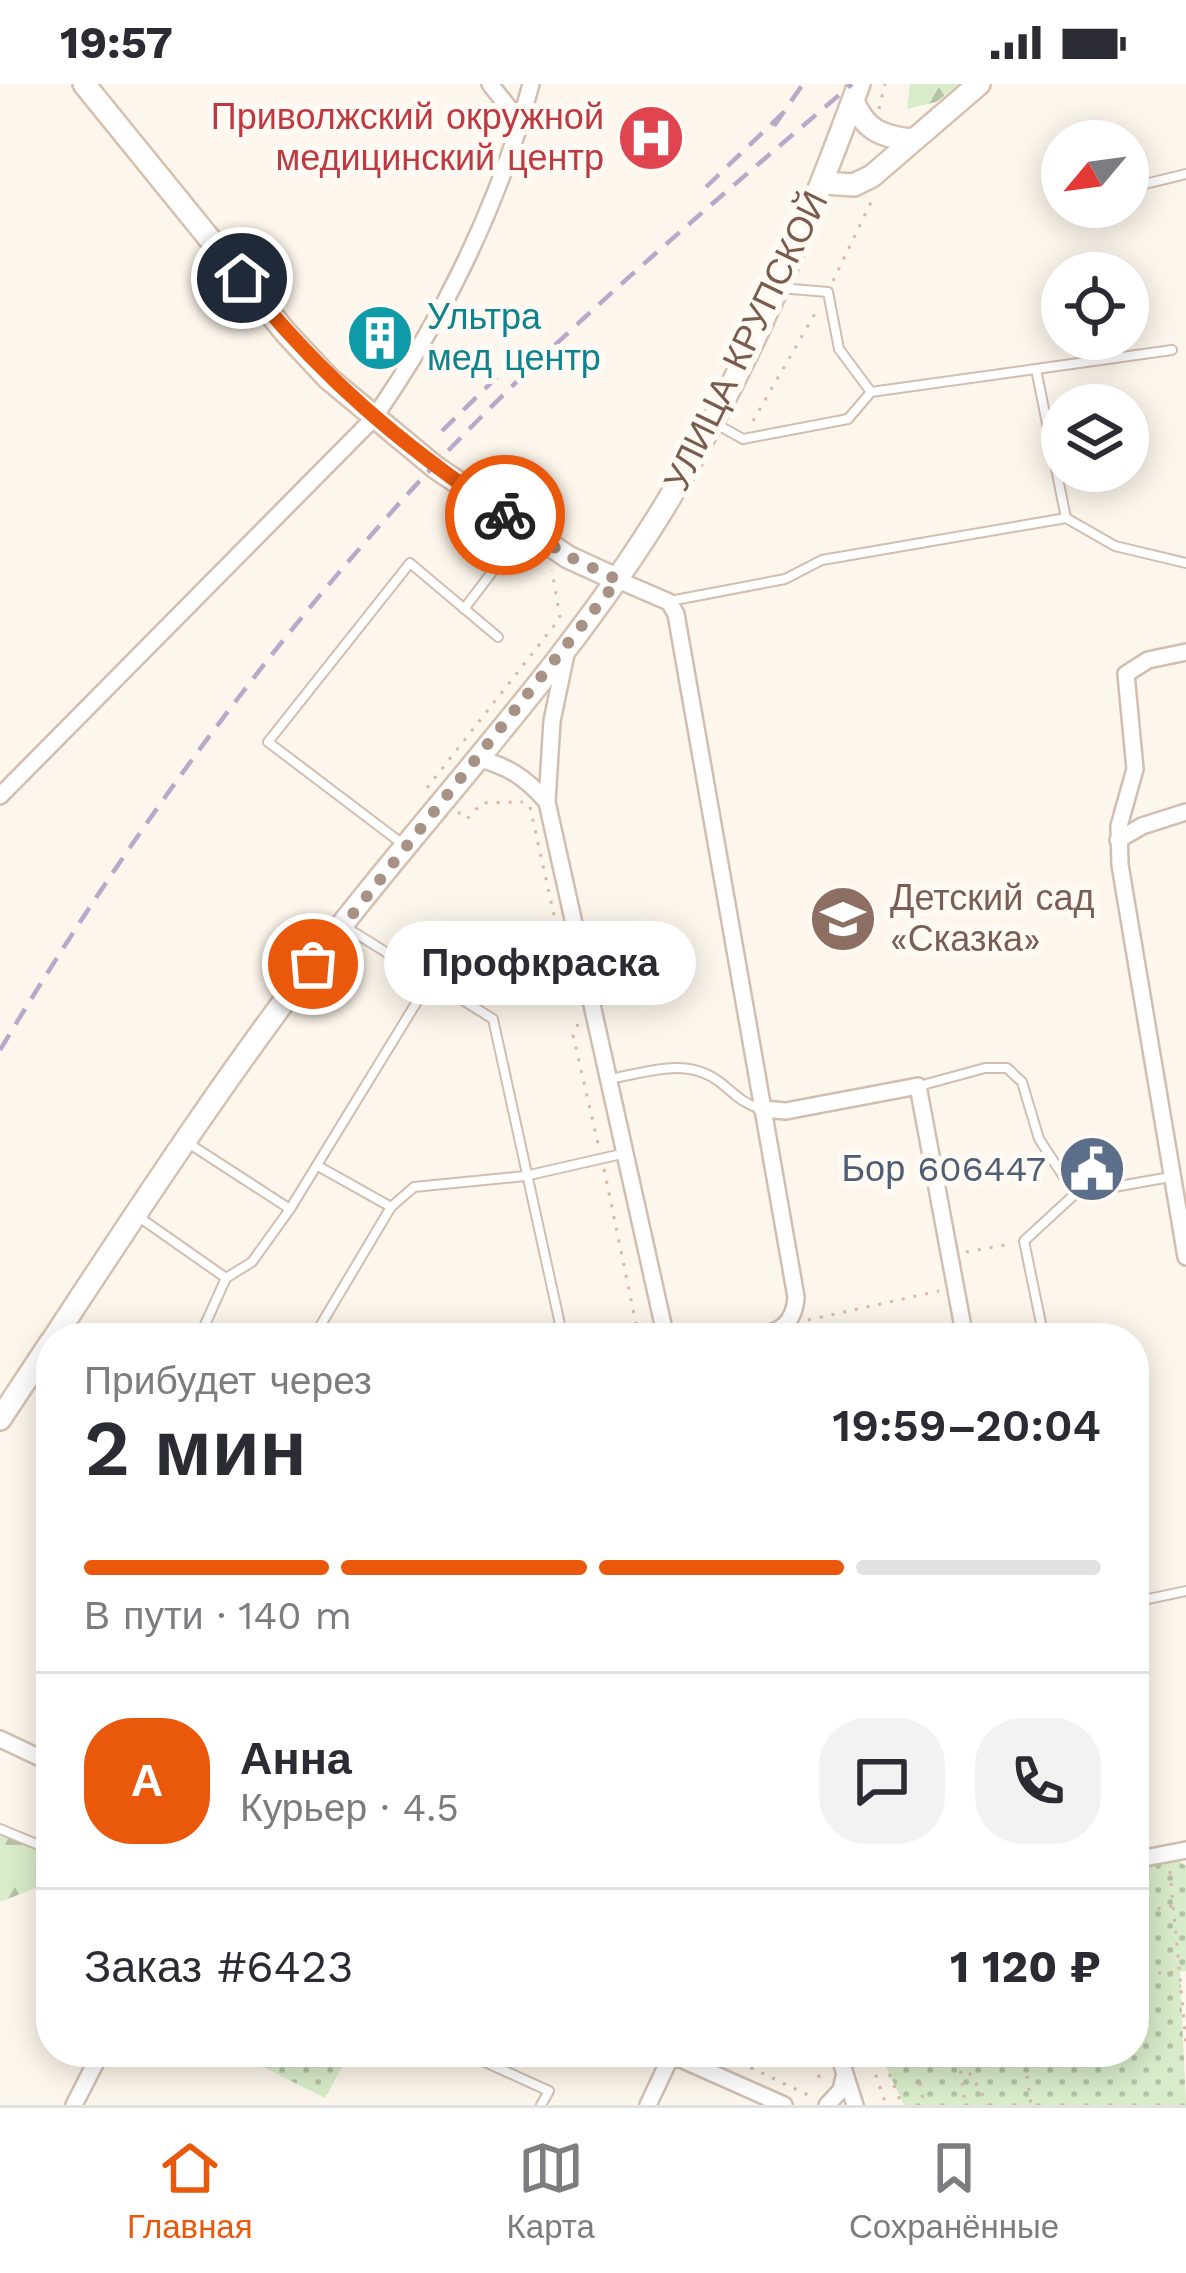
<!DOCTYPE html>
<html lang="ru">
<meta charset="utf-8">
<style>
body{margin:0;font-family:"Work Sans",sans-serif;background:#f2f2f3;color:#2b2b33;height:100vh;display:flex;flex-direction:column;font-size:45px;white-space:nowrap}
*{box-sizing:border-box;margin:0}
p{font-size:39px;color:#7c7c81}
.icon{flex:none;width:66px;height:66px;fill:none;stroke:currentColor;stroke-width:2;stroke-linecap:round;stroke-linejoin:round}
.map{position:relative;flex:1;overflow:hidden}
.sheet{position:absolute;left:36px;top:1239px;width:1113px;height:744px;display:flex;flex-direction:column;background:#fff;border-radius:48px;box-shadow:0 6px 30px #0003}
.sheet>*{flex:none}
.needle{width:78px;rotate:241deg}
.fabs{position:absolute;left:1041px;top:36px;display:grid;gap:24px}
.fabs a{display:grid;place-items:center;width:108px;height:108px;border-radius:50%;background:#fff;box-shadow:0 6px 30px #0003;font-size:60px}
.pin{position:absolute;display:grid;place-items:center;width:102px;height:102px;color:#fff;margin:-51px;border:6px solid #fff;border-radius:50%;box-shadow:0 3px 12px #0007}
.courier{position:absolute;display:grid;place-items:center;width:120px;height:120px;margin:-60px;border:9px solid #ea580c;border-radius:50%;background:#fff;color:#222;box-shadow:0 3px 15px #0007}
.bubble{position:absolute;height:84px;border-radius:42px;background:#fff;box-shadow:0 6px 30px #0003;font-size:39px;font-weight:600;line-height:84px;text-align:center}
.head em{font-style:normal;font-weight:600}
.head div{display:flex;flex-direction:column-reverse}
.head{display:flex;align-items:center;justify-content:space-between;height:204px;padding:0 48px}
h1{font-size:78px;font-weight:600;line-height:90px}
.bar{display:grid;grid-template-columns:repeat(4,1fr);gap:18px 12px;align-content:center;height:144px;padding:0 48px}
.bar i{height:15px;border-radius:9px;background:#e1e1e2}
.bar .active{background:#ea580c}
.bar p{grid-column:span 4}
.line{display:flex;align-items:center;gap:30px;padding:0 48px;border-top:3px solid #e1e1e2}
.line div{flex:1}
.round{display:grid;place-items:center;flex:none;width:126px;height:126px;border-radius:48px;background:#f2f2f3}
.status{display:flex;justify-content:space-between;align-items:center;height:84px;padding:0 60px;background:#fff;direction:ltr}
.status svg{height:33px;fill:currentColor}
.dock{display:flex;justify-content:space-around;align-items:center;height:168px;border-top:3px solid #e1e1e2;background:#fff;font-size:33px;color:#7c7c81}
.dock a{display:grid;justify-items:center;gap:6px}
.dock .active{color:#ea580c}
.map>svg:first-child{display:block}
.forest{fill:url(#forest-firs)}
.park{fill:url(#park-dots)}
.lines{fill:none;stroke-linecap:round;stroke-linejoin:round}
.lane-casing{stroke:#d1beb0;stroke-width:12}
.street-casing{stroke:#d1beb0;stroke-width:20}
.secondary-casing{stroke:#d6c0b0;stroke-width:26}
.path{stroke:#d9b8a5;stroke-width:3;stroke-dasharray:3 9;stroke-linecap:butt}
.lane{stroke:#fff;stroke-width:8}
.street{stroke:#fff;stroke-width:15}
.secondary{stroke:#fff;stroke-width:21}
.rail{stroke:#b9a8c9;stroke-width:4.5;stroke-dasharray:18 12;stroke-linecap:butt}
.done{stroke:#a89285;stroke-width:12;stroke-dasharray:0 21.6}
.route{stroke:#ea580c;stroke-width:15}
.labels{text-anchor:middle;dominant-baseline:central;stroke-width:12;stroke-linejoin:round;paint-order:stroke}
.health-label{font-size:36px;fill:#be3a42;stroke:#fffaf3;text-anchor:end}
.culture-label{font-size:36px;fill:#0d838f;stroke:#fffaf3;text-anchor:start}
.street-label{font-size:36px;fill:#7a5c4d;stroke:#fffaf3}
.education-label{font-size:36px;fill:#785e54;stroke:#fffaf3;text-anchor:start}
.service-label{font-size:36px;fill:#4e5e75;stroke:#fffaf3;text-anchor:end}
</style>
<div class="status"><b>19:57</b><svg viewBox="0 0 49 12"><path d="M0 12V9h3v3zM5 12V6h3v6zM10 12V3h3v9zM15 12V0h3v12zM26 1h20v11H26zM47 4h2v5h-2z"/></svg></div>
<div class="map">
<svg width="1186" height="2021" viewBox="0 0 1186 2021">
<defs>
<pattern id="forest-firs" width="22" height="20" patternUnits="userSpaceOnUse" patternTransform="scale(3)"><rect width="22" height="20" fill="#d8ecc9"/><path d="M5 1l3.5 6h-7zM16 11l3.5 6h-7z" fill="#b4c2a5"/></pattern>
<pattern id="park-dots" width="8" height="8" patternUnits="userSpaceOnUse" patternTransform="scale(3)"><rect width="8" height="8" fill="#d8ecc9"/><path d="M2 2h.1M6 6h.1" fill="none" stroke="#b4c2a5" stroke-width="1.8" stroke-linecap="round"/></pattern>
</defs>
<rect width="100%" height="100%" fill="#fdf6ec"/>
<path class="forest" d="M910,0h50l-24,18 -29,7z
M0,1752l51,10v36l-51,20z"/>
<path class="park" d="M1168,1770l18,12v105l-6,1 6,133h-282l-25,-53h255v-191z
M233,1968h117l-25,46z"/>
<g class="lines">
<g class="lane-casing">
<path id="lane" d="M1145,100l41,-10
M780,204l48,4 11,57 32,43 165,-23 30,149
M1036,285l136,-19
M716,340l27,15 105,-20 23,-27
M670,517l115,-22 37,-19 244,-42 49,28 71,17
M464,525l60,-79
M404,761l-136,-103 142,-179 88,74
M344,842l149,93 70,319
M610,995c38,-7 78,-23 111,4 15,12 21,20 40,26
M919,1002l66,-18h22l15,14 17,57 36,55 95,-17
M185,1057l105,68 -38,53 -26,16
M318,1082l73,41 23,-20 111,-11 101,-23
M290,1125l139,-227
M136,1131l90,63 -27,60
M313,1254l78,-131
M1044,1254l-20,-97 51,-47
M1134,1518l52,-11
M0,1745l51,21
M463,1968l86,39 -8,14"/>
</g>
<g class="street-casing">
<path id="street" d="M490,0l31,39
M618,496l51,22 7,12 120,683c-2,28 -16,34 -41,41
M1186,568l-38,8 -22,14 9,95 -16,57 1,39 66,392
M566,570l-14,67 -5,81 119,536
M476,674c32,8 49,19 71,44
M0,712l373,-377c70,-100 127,-216 158,-335
M1118,756l24,-14 44,-14
M762,1025l24,2 132,-25 47,252
M0,1655l51,24
M1134,1776l52,-10
M665,1968l119,53
M838,1968l17,53
M74,2021l27,-53
M648,2021l25,-53
M827,2021l14,-15 3,-13"/>
</g>
<g class="secondary-casing">
<path id="secondary" d="M84,0l202,249 43,46 106,88 133,90 50,23
M853,17c12,29 29,36 59,39
M824,99l30,2 18,-9 107,-92
M54,1254c93,-142 186,-283 291,-417 108,-137 230,-267 321,-417 80,-132 140,-275 193,-420
M0,1335l51,-77"/>
</g>
<path class="path" d="M879,25l6,-25
M833,197l40,-83
M753,337l64,-111
M427,704l133,-170 -8,-48
M530,723l24,108
M458,728l9,7 15,-16 41,-1
M578,940l-5,11 26,113
M604,1085l35,169
M966,1168l44,-8
M808,1236l131,-29
M1170,1787l16,172
M1134,1829l39,-7
M1134,1878l1,11
M1134,1890l46,-2
M718,1968l92,44
M811,1968l11,34
M868,1968l18,53
M880,1968l22,53
M957,1968l32,53
M1024,1968l7,53
M958,1971l66,4
M959,1975l6,46
M920,1999l4,22"/>
<use href="#lane" class="lane"/>
<use href="#street" class="street"/>
<use href="#secondary" class="secondary"/>
<path class="rail" d="M774,42l29,-42
M706,103l78,-75
M442,347l55,-54
M0,966c110,-183 233,-357 373,-517 144,-166 313,-307 479,-449"/>
</g>
<g class="lines">
<path class="done" d="M313,880l305,-384 -50,-24 -63,-41"/>
<path class="route" d="M242,194c80,100 157,165 263,237"/>
</g>
<defs>
<g id="hospital-disc" transform="scale(3.45)"><circle r="9.5" fill="#e0444e" stroke="#fffaf3"/><path d="M-5-5h3v3.5h4V-5h3V5h-3V1.5h-4V5h-3Z" fill="#fff"/></g>
<g id="building-disc" transform="scale(3.45)"><circle r="9.5" fill="#0f9aa8" stroke="#fffaf3"/><path d="M-4-6H4V6H1V3H-1V6H-4ZM-2.5-4.3h1.7v1.8h-1.7ZM.8-4.3h1.7v1.8H.8ZM-2.5-1h1.7V.8h-1.7ZM.8-1h1.7V.8H.8Z" fill="#fff"/></g>
<g id="school-disc" transform="scale(3.45)"><circle r="9.5" fill="#8d6e63" stroke="#fffaf3"/><path d="M0-5L7-2L0 1L-7-2ZM-4 1L0 2.5L4 1V4Q0 6-4 4Z" fill="#fff"/></g>
<g id="civic-disc" transform="scale(3.45)"><circle r="9.5" fill="#5c6f8a" stroke="#fffaf3"/><path d="M-.6-6.5H3V-4.5H.6V-3L4-1V1h2V6H-6V1h2V-1L-.6-3ZM-1.2 2.5V6h2.4V2.5Z" fill="#fff"/></g>
</defs>
<g fill-rule="evenodd">
<use href="#hospital-disc" x="651" y="54"/>
<use href="#building-disc" x="380" y="254"/>
<use href="#school-disc" x="843" y="835"/>
<use href="#civic-disc" x="1092" y="1085"/>
</g>
<g class="labels">
<g class="health-label">
<text x="604" y="33">Приволжский окружной<tspan x="604" dy="41">медицинский центр</tspan></text>
</g>
<g class="culture-label">
<text x="427" y="233">Ультра<tspan x="427" dy="41">мед центр</tspan></text>
</g>
<g class="street-label">
<text transform="translate(746 257) rotate(-64)">УЛИЦА КРУПСКОЙ</text>
</g>
<g class="education-label">
<text x="890" y="814">Детский сад<tspan x="890" dy="41">«Сказка»</tspan></text>
</g>
<g class="service-label">
<text x="1046" y="1085">Бор 606447</text>
</g>
</g>
</svg>
<div class="fabs">
<a><svg class="needle" viewBox="-14 -14 28 28"><path d="M0-13l5 13h-10z" fill="#e53935"/><path d="M0 13l5-13h-10z" fill="#7c7c81"/></svg></a>
<a><svg class="icon" aria-label="locate" viewBox="0 0 24 24"><circle cx="12" cy="12" r="6"/><path d="M12 2v4M12 18v4M2 12h4M18 12h4"/></svg></a>
<a><svg class="icon" aria-label="layers" viewBox="0 0 24 24"><path d="M12 4l9 5-9 5-9-5zM3 14l9 5 9-5"/></svg></a>
</div>
<div class="pin" style="left:313px;top:880px;background:#ea580c"><svg class="icon" aria-label="bag" viewBox="0 0 24 24"><path d="M5 8h14l-1 12H6zM9 8a3 3 0 0 1 6 0"/></svg></div>
<div class="pin" style="left:242px;top:194px;background:#1f2937"><svg class="icon" aria-label="home" viewBox="0 0 24 24"><path d="M3 11l9-7 9 7M6 9v11h12V9"/></svg></div>
<div class="courier" style="left:505px;top:431px"><svg class="icon" aria-label="bike" viewBox="0 0 24 24"><circle cx="6" cy="16" r="4"/><circle cx="18" cy="16" r="4"/><path d="M6 16l4-8h5l3 8M10 8l3 8H6M13 5h3"/></svg></div>
<div class="bubble" style="left:384px;top:837px;width:312px">Профкраска</div>
<section class="sheet">
<div class="head"><div><h1>2 мин</h1><p>Прибудет через</p></div><em>19:59–20:04</em></div>
<div class="bar"><i class="active"></i><i class="active"></i><i class="active"></i><i></i><p>В пути · 140 m</p></div>
<div class="line" style="height:216px"><b class="round" style="background:#ea580c;color:#fff">А</b><div><b>Анна</b><p>Курьер · 4.5</p></div><a class="round"><svg class="icon" aria-label="chat" viewBox="0 0 24 24"><path d="M4 5h16v11H9l-5 4z"/></svg></a><a class="round"><svg class="icon" aria-label="phone" viewBox="0 0 24 24"><path d="M5 4h4l2 5-3 2q2 4 5 5l2-3 5 2v4C11 20 4 13 5 4z"/></svg></a></div>
<div class="line" style="height:156px"><div>Заказ #6423</div><b>1 120 ₽</b></div>
</section>
</div>
<nav class="dock">
<a class="active"><svg class="icon" aria-label="home" viewBox="0 0 24 24"><path d="M3 11l9-7 9 7M6 9v11h12V9"/></svg>Главная</a>
<a><svg class="icon" aria-label="map" viewBox="0 0 24 24"><path d="M3 6l6-2 6 2 6-2v14l-6 2-6-2-6 2zM9 4v14M15 6v14"/></svg>Карта</a>
<a><svg class="icon" aria-label="saved" viewBox="0 0 24 24"><path d="M7 4h10v16l-5-4-5 4z"/></svg>Сохранённые</a>
</nav>
